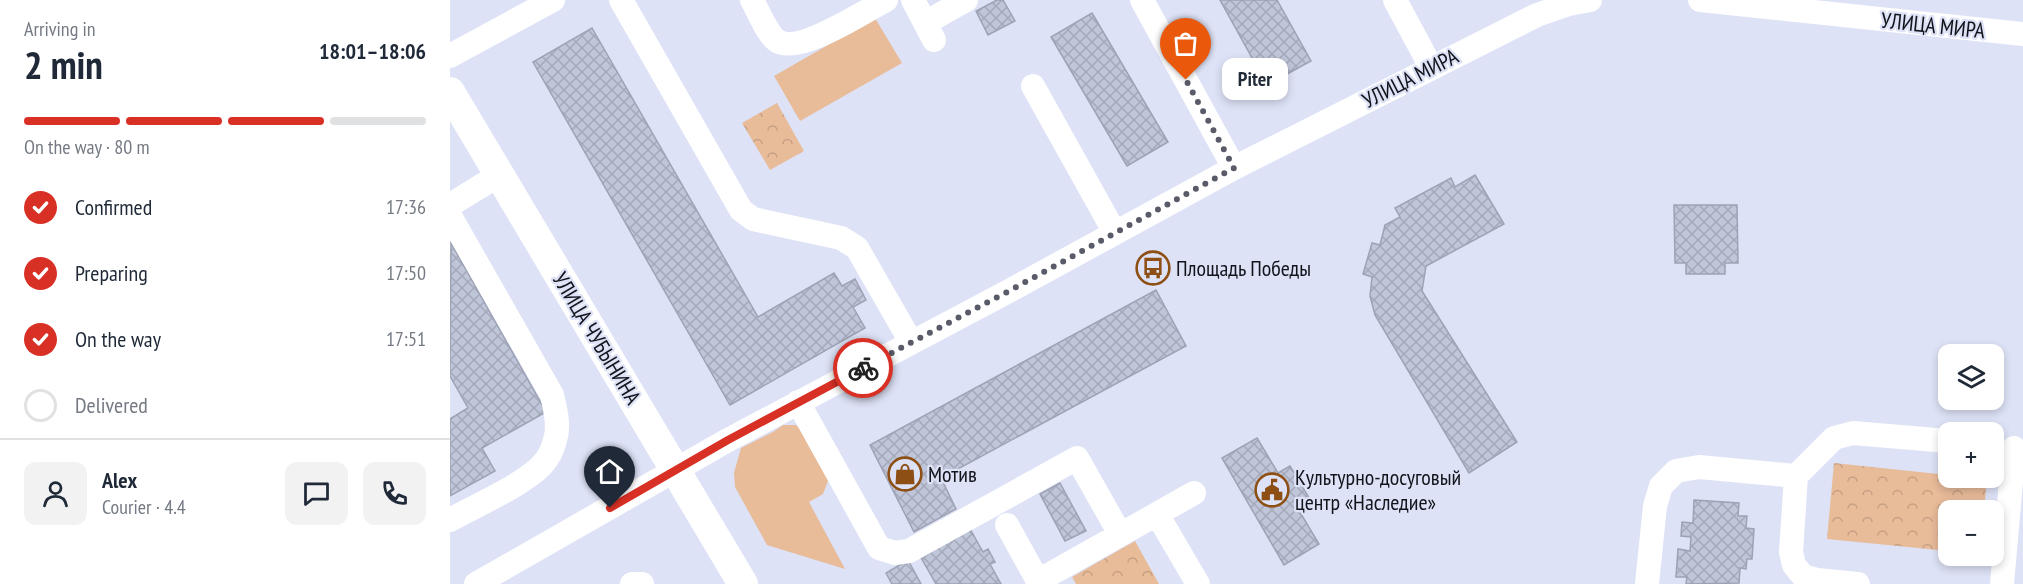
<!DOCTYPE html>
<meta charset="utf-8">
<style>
body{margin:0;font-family:"PT Sans Narrow",sans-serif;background:#f2f2f3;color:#1f2937;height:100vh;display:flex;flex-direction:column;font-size:22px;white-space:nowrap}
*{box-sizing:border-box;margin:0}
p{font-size:20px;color:#747a83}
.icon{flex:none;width:33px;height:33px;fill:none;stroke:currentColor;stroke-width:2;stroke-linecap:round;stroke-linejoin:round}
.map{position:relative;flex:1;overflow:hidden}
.details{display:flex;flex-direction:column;background:#fff;width:450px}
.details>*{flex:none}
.fabs{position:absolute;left:1488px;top:344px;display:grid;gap:12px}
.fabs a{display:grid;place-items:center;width:66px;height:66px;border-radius:12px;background:#fff;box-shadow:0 3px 9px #0003;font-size:30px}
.pin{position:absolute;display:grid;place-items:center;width:51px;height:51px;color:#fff;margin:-62px -26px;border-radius:50% 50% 50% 0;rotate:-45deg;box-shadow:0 0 6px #0007}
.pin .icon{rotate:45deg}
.courier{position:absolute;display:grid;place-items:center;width:60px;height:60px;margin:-30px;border:4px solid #d93025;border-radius:50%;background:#fff;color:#222;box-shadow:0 2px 8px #0007}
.bubble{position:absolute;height:42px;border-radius:12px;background:#fff;box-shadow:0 3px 9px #0003;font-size:20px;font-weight:800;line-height:42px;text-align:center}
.headline em{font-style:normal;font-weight:800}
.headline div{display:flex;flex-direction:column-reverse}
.headline{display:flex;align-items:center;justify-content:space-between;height:102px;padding:0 24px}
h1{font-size:39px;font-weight:800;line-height:45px}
.bar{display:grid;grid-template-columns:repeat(4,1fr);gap:9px 6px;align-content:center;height:72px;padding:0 24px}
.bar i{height:8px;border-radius:4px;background:#e0e1e3}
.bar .on{background:#d93025}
.bar p{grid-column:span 4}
.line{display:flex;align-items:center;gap:15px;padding:0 24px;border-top:2px solid #e0e1e3}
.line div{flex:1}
.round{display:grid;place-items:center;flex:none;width:63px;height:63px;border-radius:12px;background:#f2f2f3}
ol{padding:0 24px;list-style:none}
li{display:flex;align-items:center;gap:18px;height:66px}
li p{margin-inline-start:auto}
li .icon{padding:6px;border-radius:50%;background:#d93025;color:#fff;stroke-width:4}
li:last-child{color:#747a83}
li i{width:33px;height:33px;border:3px solid #e0e1e3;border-radius:50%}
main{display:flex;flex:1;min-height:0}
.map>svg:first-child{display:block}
.green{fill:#e8bb99}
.park{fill:url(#park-crowns)}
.building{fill:url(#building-cross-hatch);stroke:#9da2b4;stroke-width:1.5}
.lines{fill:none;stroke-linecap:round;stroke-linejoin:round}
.minor{stroke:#fff;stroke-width:24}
.major{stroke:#fff;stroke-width:30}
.done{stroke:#595c68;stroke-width:6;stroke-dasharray:0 10.8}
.route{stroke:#d93025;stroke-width:8}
.labels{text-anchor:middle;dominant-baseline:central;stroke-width:4.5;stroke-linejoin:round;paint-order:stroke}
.street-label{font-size:22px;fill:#12141b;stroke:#dde2f6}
.poi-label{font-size:22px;fill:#12141b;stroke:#dde2f6;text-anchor:start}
</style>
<main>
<section class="details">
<div class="headline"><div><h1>2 min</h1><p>Arriving in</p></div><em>18:01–18:06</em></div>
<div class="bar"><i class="on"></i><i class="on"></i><i class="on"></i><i></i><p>On the way · 80 m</p></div>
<ol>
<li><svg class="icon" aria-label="check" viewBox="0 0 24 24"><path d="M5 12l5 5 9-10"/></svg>Confirmed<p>17:36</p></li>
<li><svg class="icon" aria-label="check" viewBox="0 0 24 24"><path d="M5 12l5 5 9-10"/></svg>Preparing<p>17:50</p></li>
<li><svg class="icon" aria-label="check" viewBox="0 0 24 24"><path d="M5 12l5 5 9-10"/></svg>On the way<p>17:51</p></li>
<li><i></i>Delivered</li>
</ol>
<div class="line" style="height:108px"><a class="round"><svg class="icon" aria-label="person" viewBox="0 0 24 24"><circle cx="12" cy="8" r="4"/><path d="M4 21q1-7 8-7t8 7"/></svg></a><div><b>Alex</b><p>Courier · 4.4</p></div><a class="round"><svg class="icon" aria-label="chat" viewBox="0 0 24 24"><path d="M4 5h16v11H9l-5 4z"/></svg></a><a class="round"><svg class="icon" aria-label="phone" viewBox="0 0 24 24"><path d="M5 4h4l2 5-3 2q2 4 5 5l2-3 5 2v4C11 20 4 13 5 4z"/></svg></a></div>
</section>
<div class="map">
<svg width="1573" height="584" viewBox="0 0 1573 584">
<defs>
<pattern id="park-crowns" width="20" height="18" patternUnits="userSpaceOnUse" patternTransform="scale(1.5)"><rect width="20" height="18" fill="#e8bb99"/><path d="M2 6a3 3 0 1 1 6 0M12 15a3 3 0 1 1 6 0" fill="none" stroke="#c6a083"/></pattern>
<pattern id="building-cross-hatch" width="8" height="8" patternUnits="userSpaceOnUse" patternTransform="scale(1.5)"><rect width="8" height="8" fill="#c0c6d9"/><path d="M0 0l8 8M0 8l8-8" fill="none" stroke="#a4a9ba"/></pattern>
</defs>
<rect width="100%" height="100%" fill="#dde2f6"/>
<path class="green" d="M425,18l27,45 -102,58 -26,-45z
M333,425h13l16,14 13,29 3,13 -5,13 -14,8 36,67 -78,-24 -32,-58 -1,-14 7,-25 32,-16z"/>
<path class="park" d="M327,103l27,48 -34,19 -28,-47z
M1384,463l114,12v2l39,1 -3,32h-36v41l-121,-12z
M685,541l24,43h-83l-4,-7z"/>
<path class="building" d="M547,0h6l12,21 -27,14 -12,-24z
M770,0h57l34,61 -44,24z
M642,13l76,129 -41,24 -76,-129z
M142,28l166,289 76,-44 8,13 13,-7 11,21 -13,7 12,21 -135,77 -197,-343z
M1025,175l29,49 -78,42 -4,25 95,151 -48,31 -94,-158 -5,-19 2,-19 -9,-3 9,-31 8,2 5,-20 15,-8 -5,-9 56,-30 4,9z
M1224,205h63l1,58h-13v11h-39v-11h-11z
M1,243l95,169 -64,36 13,23 -45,25v-77l18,-11 -18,-32z
M706,290l30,56 -245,132 15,31 -42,23 -44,-87z
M807,438l21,35 12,-7 24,40 -13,8 18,30 -35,21 -62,-107z
M610,483l26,48 -21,10 -25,-47z
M1244,500l45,3 -1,13h9l-1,12 8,1 -2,30h-5l-1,10 -6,-1 -1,15 -53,1 1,-7h-11l2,-28 12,2 1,-14 -10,-1 1,-14 11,1z
M519,527l14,25 5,-3 7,13 -5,2 11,20h-65l-17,-30z
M458,560l13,24h-29l-6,-11z"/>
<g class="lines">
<path class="minor" d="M171,0l120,210 12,9 88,19 16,10 54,94
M302,0c6,11 15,33 24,40 20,17 89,-29 110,-40
M463,0l21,40
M945,0l36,67
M1250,0l323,34
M475,23l41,-23
M0,56l103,-56
M583,86l82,147
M784,168l303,-153 32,-11 21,-4
M0,205l49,-30
M0,216l102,179c3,13 7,28 4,41 -2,10 -7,22 -14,29 -19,20 -67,41 -92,55
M348,402l81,146 16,5 14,-2 168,-93 43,76
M707,514l37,-21
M557,525l31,56
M26,584l252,-144 281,-149 225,-123 -92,-168
M182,584h10
M590,584l-2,-3 119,-67 41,70
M1197,584l8,-78 6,-20 15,-15 23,-4 97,9
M1408,584l-41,-4 -14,-4 -9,-11 -3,-13 5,-76 38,-38 19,-5 95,8
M1552,584l12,-136"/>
<path class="major" d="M0,92l293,492"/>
</g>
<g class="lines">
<path class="done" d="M413,368l146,-77 225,-123 -48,-88"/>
<path class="route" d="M160,508l118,-68 135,-72"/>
</g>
<defs>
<g id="bus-ring" transform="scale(1.725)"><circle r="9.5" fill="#dde2f6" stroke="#8d4f13" stroke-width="1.5"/><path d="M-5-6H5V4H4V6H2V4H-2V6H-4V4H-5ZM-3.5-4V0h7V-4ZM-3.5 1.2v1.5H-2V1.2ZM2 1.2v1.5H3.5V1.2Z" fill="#8d4f13"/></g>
<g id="shop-ring" transform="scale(1.725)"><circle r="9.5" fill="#dde2f6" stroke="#8d4f13" stroke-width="1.5"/><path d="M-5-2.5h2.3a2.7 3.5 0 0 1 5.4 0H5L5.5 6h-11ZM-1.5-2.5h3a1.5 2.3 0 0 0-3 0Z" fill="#8d4f13"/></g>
<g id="civic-ring" transform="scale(1.725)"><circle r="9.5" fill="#dde2f6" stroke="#8d4f13" stroke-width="1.5"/><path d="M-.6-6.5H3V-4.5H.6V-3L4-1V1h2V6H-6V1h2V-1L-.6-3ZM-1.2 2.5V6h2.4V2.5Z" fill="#8d4f13"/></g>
</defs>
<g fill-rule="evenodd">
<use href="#bus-ring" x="703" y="268"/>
<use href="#shop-ring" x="455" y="474"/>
<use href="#civic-ring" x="822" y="490"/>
</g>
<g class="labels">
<g class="street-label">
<text transform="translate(1483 25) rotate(6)">УЛИЦА МИРА</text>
<text transform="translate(960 78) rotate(-27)">УЛИЦА МИРА</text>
<text transform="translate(147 338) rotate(59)">УЛИЦА ЧУБЫНИНА</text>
</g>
<g class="poi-label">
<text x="726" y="268">Площадь Победы</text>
<text x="478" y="474">Мотив</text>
<text x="845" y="477">Культурно-досуговый<tspan x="845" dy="25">центр «Наследие»</tspan></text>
</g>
</g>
</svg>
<div class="fabs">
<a><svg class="icon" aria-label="layers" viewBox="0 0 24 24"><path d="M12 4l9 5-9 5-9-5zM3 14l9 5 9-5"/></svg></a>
<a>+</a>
<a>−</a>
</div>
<div class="pin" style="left:736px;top:80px;background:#ea580c"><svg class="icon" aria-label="bag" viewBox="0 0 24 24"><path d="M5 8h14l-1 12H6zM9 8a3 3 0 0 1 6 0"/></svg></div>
<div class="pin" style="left:160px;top:508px;background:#1f2937"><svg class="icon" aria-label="home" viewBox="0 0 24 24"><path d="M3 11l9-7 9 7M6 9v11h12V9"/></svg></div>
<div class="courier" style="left:413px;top:368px"><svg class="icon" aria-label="bike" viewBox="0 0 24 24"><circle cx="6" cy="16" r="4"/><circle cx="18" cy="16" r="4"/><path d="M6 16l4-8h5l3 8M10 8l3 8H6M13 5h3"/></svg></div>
<div class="bubble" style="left:772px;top:58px;width:66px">Piter</div>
</div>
</main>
